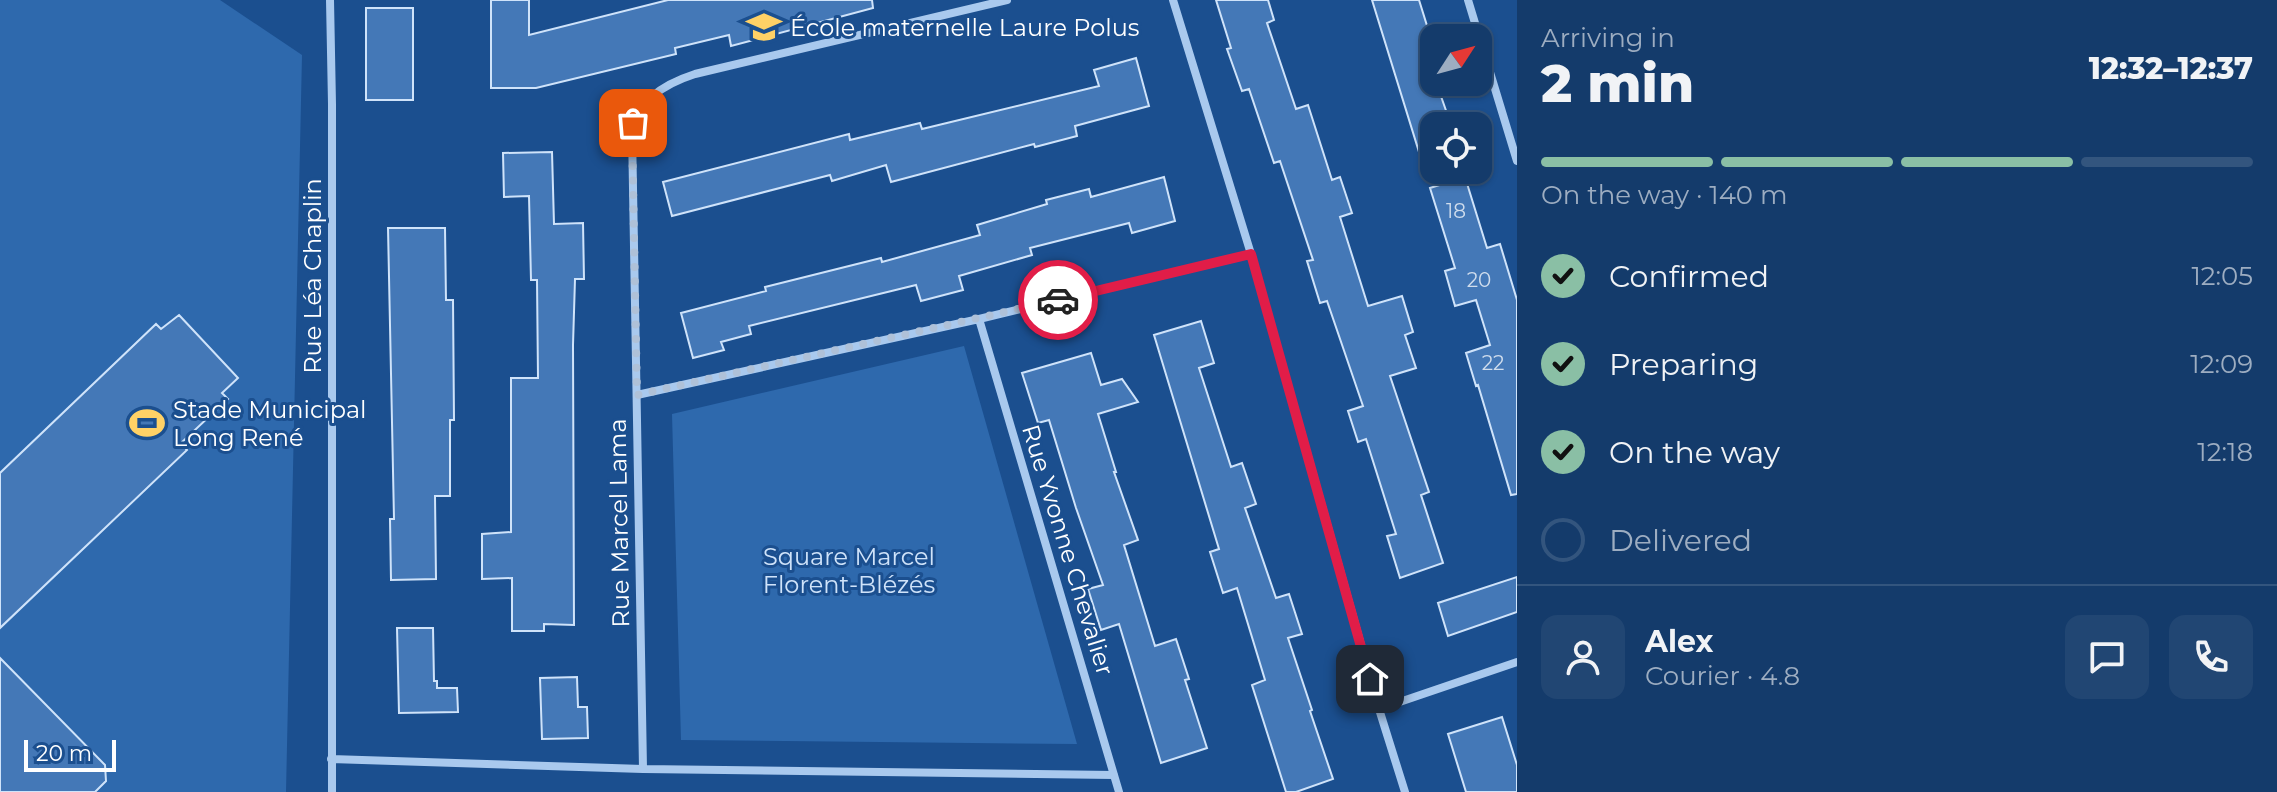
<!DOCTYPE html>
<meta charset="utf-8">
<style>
body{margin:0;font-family:Montserrat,sans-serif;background:#214673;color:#f1f3f6;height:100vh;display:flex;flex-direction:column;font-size:30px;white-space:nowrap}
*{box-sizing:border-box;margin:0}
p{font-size:26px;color:#9dadc1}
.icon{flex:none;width:44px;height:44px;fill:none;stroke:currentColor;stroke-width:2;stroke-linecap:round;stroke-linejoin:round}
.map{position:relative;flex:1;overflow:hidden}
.drawer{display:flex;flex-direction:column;background:#143b6b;width:760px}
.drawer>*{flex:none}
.needle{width:52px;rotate:54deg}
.buttons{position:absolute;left:1420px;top:24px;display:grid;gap:16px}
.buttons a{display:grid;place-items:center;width:72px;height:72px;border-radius:16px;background:#143b6b;box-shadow:0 2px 6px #0004,0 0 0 2px #33557e;font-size:40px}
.scale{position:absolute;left:24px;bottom:20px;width:92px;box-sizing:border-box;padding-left:8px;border:4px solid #fff;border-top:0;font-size:22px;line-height:28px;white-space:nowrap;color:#fff;-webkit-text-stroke:6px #1b4f8f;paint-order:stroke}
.pin{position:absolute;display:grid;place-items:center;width:68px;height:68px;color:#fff;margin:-34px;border-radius:16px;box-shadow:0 4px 12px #0006}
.courier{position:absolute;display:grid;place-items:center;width:80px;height:80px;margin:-40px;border:6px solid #e11d48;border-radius:50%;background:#fff;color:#222;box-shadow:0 2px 10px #0007}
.head em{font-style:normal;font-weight:800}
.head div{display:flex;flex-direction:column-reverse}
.head{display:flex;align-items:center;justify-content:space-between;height:136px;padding:0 24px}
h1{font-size:52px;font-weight:800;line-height:60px}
.bar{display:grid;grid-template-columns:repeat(4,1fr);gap:12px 8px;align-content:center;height:96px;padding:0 24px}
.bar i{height:10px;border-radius:6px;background:#33557e}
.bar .active{background:#8abfa5}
.bar p{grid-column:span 4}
.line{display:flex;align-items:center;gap:20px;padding:0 24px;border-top:2px solid #33557e}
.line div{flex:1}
.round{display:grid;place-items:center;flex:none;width:84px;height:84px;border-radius:16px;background:#214673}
ol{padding:0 24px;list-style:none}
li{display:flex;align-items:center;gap:24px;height:88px}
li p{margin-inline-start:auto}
li .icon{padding:8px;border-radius:50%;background:#8abfa5;color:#111;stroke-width:4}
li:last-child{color:#9dadc1}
li i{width:44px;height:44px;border:4px solid #33557e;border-radius:50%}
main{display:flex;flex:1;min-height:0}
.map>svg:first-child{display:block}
.green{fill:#2e69ad}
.building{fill:#4478b7;stroke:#cfe3fa;stroke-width:2}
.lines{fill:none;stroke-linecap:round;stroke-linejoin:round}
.street{stroke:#a9c9ee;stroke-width:8}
.done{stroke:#afc1d8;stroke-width:8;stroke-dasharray:0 14.4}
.route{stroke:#e11d48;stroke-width:10}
.labels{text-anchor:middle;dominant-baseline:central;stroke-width:6;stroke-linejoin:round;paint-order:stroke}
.number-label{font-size:20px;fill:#d0dded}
.poi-label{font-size:24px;fill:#fff;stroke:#1b4f8f;text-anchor:start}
.street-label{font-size:24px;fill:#fff;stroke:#1b4f8f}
.park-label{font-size:24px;fill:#cfe3fa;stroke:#1b4f8f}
</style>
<main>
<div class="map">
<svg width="1517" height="792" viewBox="0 0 1517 792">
<rect width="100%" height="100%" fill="#1b4f8f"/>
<path class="green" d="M0,0h220l82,55 -16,737h-286z
M964,346l113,398 -396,-4 -9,-326z"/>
<path class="building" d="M491,0h38v35l139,-35h204l1,8 -142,38 -2,-11 -54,13 1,6 -140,34h-45z
M1216,0h52l6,20 -7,3 29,86 12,-4 24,75 8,-3 12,36 -12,4 28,89 34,-10 11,36 -8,3 11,33 -26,8 39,116 -8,3 22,68 -43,15 -13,-42 9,-2 -30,-95 -8,3 -10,-31 15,-5 -36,-105 -7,2 -13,-42 6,-1 -33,-99 -6,2 -25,-74 -7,2 -15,-42 4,-1z
M1372,0h47l14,45 -8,3 9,27v7h2l14,40 -16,4v54l-6,1z
M366,8h47v92h-47z
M1136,58l13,48 -74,20 2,10 -42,11 -1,-3 -143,38 -5,-17 -54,16 -2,-6 -158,41 -9,-34 186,-48 1,6 70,-17 2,6 177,-43 -5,-16z
M552,152l2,72 29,-1 1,56h-9l-2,66 1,280 -30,-1v7h-32v-53l-30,1v-45l29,-2v-154h27l-1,-98h-6l-2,-84 -25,1 -1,-44z
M1164,177l11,44 -43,12 -3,-10 -99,25 2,7 -73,21 4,14 -42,11 -5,-16 -167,41 2,8 -30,8 3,8 -31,8 -12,-45 85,-22 -1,-4 116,-29 1,4 98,-27 -3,-10 70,-21 -1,-4 43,-11 2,8z
M1465,177l22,71 13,-4 17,56v194l-6,1 -33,-110 -2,1 -10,-33 24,-8 -14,-45 -21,6 -10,-35 10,-3 -25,-80z
M388,228h57l1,72h7l1,120h-4v76h-15l1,83 -45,1 -1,-61h4z
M179,315l59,63 -16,15 6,6 -47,44 6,7 -187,178v-155l156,-149 5,5z
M1201,321l13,42 -15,5 32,99 11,-4 14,41 -11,4 31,90 13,-4 13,40 -14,4 24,72 -2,1 23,68 -37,13h-10l-34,-107 13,-5 -28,-92 -14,5 -13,-41 9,-3 -65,-214z
M1091,353l10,32 21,-6 16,23 -40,12 18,58h-2l24,68 -14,5 31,101 21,-7 13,40 -4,1 22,68 -46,15 -42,-139 -18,6 -13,-41 15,-4 -27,-77 -27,-88 -11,3 -16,-50z
M1517,577v35l-69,24 -10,-33z
M397,628h36l1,53h3v7h20l1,24 -59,1z
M0,658l105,107 1,16 -11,11h-95z
M577,677l1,30h9l1,31 -46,1 -2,-61z
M1502,717l15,48v27h-51l-18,-58z"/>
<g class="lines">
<path class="street" d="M330,0l2,104v688
M1173,0l78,254 128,455 26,83
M1468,0l49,161
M979,319l140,473
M637,395l342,-76 272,-65
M1379,709l138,-47
M331,759l312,10 471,6
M643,769l-11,-639c6,-31 35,-47 63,-56l312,-74"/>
</g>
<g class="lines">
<path class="done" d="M633,123l-1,7 5,265 421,-95"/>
<path class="route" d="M1058,300l193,-46 119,425"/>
</g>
<defs>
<g id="school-bare" transform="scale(2.76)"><path d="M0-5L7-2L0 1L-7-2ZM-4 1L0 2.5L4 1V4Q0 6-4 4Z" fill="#ffd166" stroke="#1b4f8f" stroke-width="2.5" paint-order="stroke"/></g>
<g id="stadium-bare" transform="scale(2.76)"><path d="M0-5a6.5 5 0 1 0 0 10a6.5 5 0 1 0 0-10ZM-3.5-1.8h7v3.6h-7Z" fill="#ffd166" stroke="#1b4f8f" stroke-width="2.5" paint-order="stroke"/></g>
</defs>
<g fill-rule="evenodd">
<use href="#school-bare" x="764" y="27"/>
<use href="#stadium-bare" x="147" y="423"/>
</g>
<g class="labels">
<g class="number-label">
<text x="1456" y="211">18</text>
<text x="1479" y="280">20</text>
<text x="1493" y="363">22</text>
</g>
<g class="poi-label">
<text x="790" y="27">École maternelle Laure Polus</text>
<text x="173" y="409">Stade Municipal<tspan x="173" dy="28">Long René</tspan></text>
</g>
<g class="street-label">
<text transform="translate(312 276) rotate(-90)">Rue Léa Chaplin</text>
<text transform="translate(619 523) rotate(-91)">Rue Marcel Lama</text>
<text transform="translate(1068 550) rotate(73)">Rue Yvonne Chevalier</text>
</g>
<g class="park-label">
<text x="849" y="556">Square Marcel<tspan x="849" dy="28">Florent-Blézés</tspan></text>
</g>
</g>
</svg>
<div class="buttons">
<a><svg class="needle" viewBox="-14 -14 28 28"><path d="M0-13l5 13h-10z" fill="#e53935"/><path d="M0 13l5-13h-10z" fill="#9dadc1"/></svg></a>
<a><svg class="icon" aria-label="locate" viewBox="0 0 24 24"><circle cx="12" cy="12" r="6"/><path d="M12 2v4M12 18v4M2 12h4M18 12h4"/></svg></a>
</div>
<div class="scale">20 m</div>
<div class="pin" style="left:633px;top:123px;background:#ea580c"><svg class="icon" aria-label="bag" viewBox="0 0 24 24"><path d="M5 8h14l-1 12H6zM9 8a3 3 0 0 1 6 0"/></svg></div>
<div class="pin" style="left:1370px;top:679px;background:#1f2937"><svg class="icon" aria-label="home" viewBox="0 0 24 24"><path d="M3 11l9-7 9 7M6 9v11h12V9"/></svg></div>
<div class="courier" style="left:1058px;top:300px"><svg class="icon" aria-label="car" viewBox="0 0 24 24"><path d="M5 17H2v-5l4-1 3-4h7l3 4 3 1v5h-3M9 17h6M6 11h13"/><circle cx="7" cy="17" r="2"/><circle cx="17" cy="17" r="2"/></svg></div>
</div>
<section class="drawer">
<div class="head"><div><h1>2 min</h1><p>Arriving in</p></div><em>12:32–12:37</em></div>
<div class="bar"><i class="active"></i><i class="active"></i><i class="active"></i><i></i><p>On the way · 140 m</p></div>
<ol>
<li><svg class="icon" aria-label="check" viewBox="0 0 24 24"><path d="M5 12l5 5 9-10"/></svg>Confirmed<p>12:05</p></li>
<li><svg class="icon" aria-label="check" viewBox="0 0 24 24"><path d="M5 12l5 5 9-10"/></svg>Preparing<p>12:09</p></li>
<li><svg class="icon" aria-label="check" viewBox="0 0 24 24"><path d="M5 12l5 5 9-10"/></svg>On the way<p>12:18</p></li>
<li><i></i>Delivered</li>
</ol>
<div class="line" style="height:144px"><a class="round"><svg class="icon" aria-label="person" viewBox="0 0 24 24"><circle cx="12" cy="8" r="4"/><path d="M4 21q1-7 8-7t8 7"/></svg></a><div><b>Alex</b><p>Courier · 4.8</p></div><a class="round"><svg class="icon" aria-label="chat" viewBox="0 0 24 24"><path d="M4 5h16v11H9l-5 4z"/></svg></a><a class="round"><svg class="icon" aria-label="phone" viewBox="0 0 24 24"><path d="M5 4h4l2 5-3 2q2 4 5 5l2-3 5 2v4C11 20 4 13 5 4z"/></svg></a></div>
</section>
</main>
